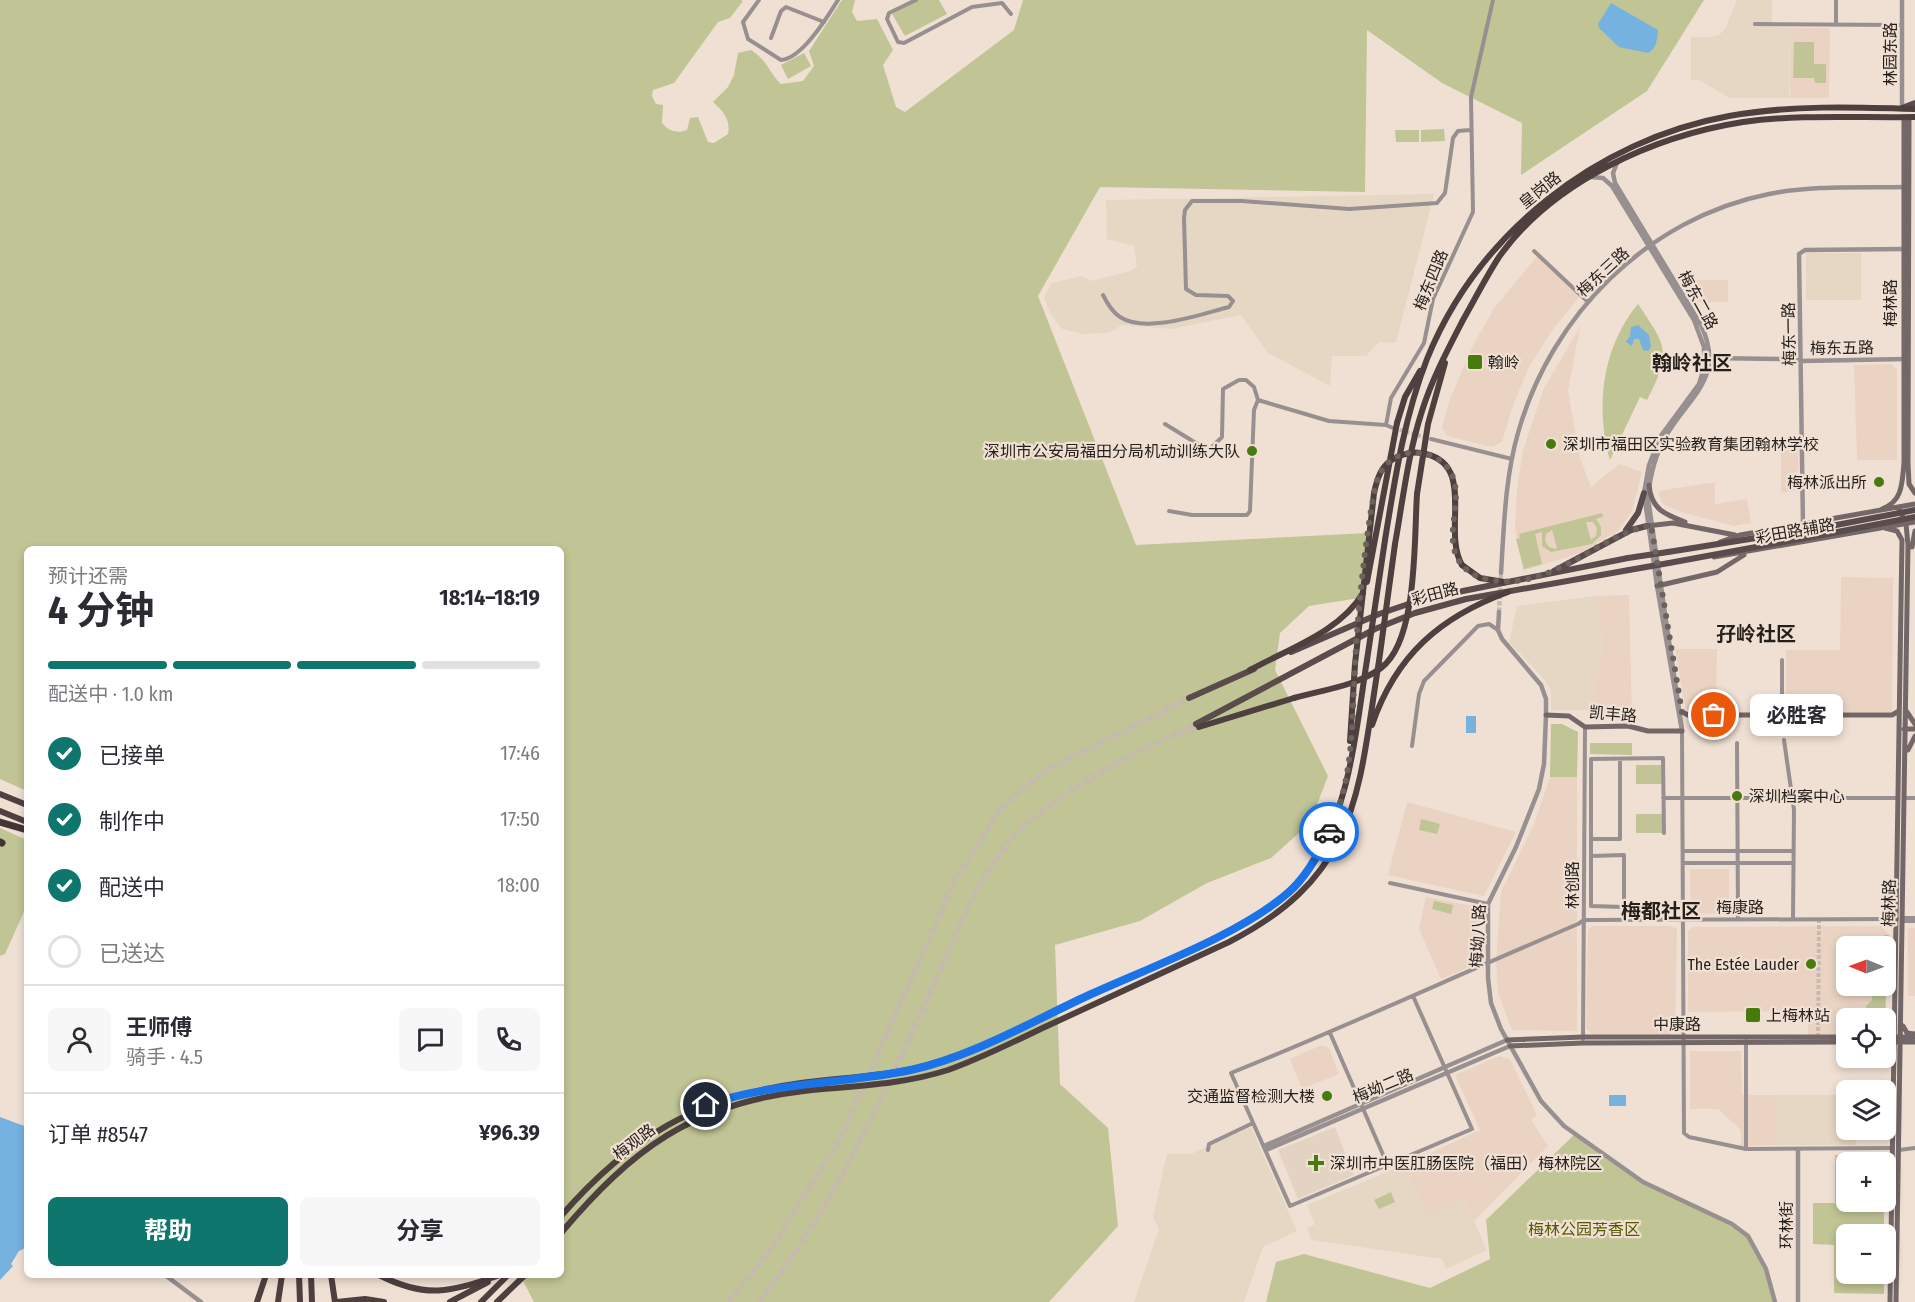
<!DOCTYPE html>
<html lang="zh">
<meta charset="utf-8">
<style>
body{margin:0;font-family:"Fira Sans Condensed","Noto Sans SC",sans-serif;background:#f7f7f7;color:#2b2b33;height:100vh;display:flex;flex-direction:column;font-size:22px;white-space:nowrap}
*{box-sizing:border-box;margin:0}
p{font-size:20px;color:#7c7c81}
.icon{flex:none;width:33px;height:33px;fill:none;stroke:currentColor;stroke-width:2;stroke-linecap:round;stroke-linejoin:round}
.map{position:relative;flex:1;overflow:hidden}
.details{position:absolute;left:24px;top:546px;width:540px;height:732px;display:flex;flex-direction:column;background:#fff;border-radius:9px;box-shadow:0 3px 9px #0003}
.details>*{flex:none}
.needle{width:39px;rotate:271deg}
.fabs{position:absolute;left:1836px;top:936px;display:grid;gap:12px}
.fabs a{display:grid;place-items:center;width:60px;height:60px;border-radius:9px;background:#fff;box-shadow:0 3px 9px #0003;font-size:30px}
.pin{position:absolute;display:grid;place-items:center;width:51px;height:51px;color:#fff;margin:-26px;border:3px solid #fff;border-radius:50%;box-shadow:0 2px 6px #0007}
.courier{position:absolute;display:grid;place-items:center;width:60px;height:60px;margin:-30px;border:4px solid #1a73e8;border-radius:50%;background:#fff;color:#222;box-shadow:0 2px 8px #0007}
.bubble{position:absolute;height:42px;border-radius:9px;background:#fff;box-shadow:0 3px 9px #0003;font-size:20px;font-weight:700;line-height:42px;text-align:center}
.head em{font-style:normal;font-weight:700}
.head div{display:flex;flex-direction:column-reverse}
.head{display:flex;align-items:center;justify-content:space-between;height:102px;padding:0 24px}
h1{font-size:39px;font-weight:700;line-height:45px}
.bar{display:grid;grid-template-columns:repeat(4,1fr);gap:9px 6px;align-content:center;height:72px;padding:0 24px}
.bar i{height:8px;border-radius:4px;background:#e1e1e2}
.bar .selected{background:#0f766e}
.bar p{grid-column:span 4}
.line{display:flex;align-items:center;gap:15px;padding:0 24px;border-top:2px solid #e1e1e2}
.line div{flex:1}
.round{display:grid;place-items:center;flex:none;width:63px;height:63px;border-radius:9px;background:#f7f7f7}
ol{padding:0 24px;list-style:none}
li{display:flex;align-items:center;gap:18px;height:66px}
li p{margin-inline-start:auto}
li .icon{padding:6px;border-radius:50%;background:#0f766e;color:#fff;stroke-width:4}
li:last-child{color:#7c7c81}
li i{width:33px;height:33px;border:3px solid #e1e1e2;border-radius:50%}
.primary-button{display:flex;gap:12px;margin-top:auto;padding:12px 24px}
.primary-button a{flex:1;height:69px;border-radius:9px;background:#0f766e;color:#fff;font-size:24px;font-weight:700;line-height:69px;text-align:center}
.primary-button a+a{background:#f7f7f7;color:#2b2b33}
.map>svg:first-child{display:block}
.built{fill:#ead3c3;fill-rule:evenodd}
.industrial{fill:#e6d7c4}
.medical{fill:#e4d2c2}
.green{fill:#c1c494;fill-rule:evenodd}
.water{fill:#75b2e0}
.lines{fill:none;stroke-linecap:round;stroke-linejoin:round}
.minor-tunnel{stroke:#c7b9af;stroke-width:4;stroke-dasharray:4 2;stroke-linecap:butt}
.tertiary-tunnel{stroke:#c7b9af;stroke-width:4.5;stroke-dasharray:4.5 2;stroke-linecap:butt}
.primary-tunnel{stroke:#c7b9af;stroke-width:6;stroke-dasharray:6 3;stroke-linecap:butt}
.trunk-tunnel{stroke:#c7b9af;stroke-width:6;stroke-dasharray:6 3;stroke-linecap:butt}
.minor{stroke:#988f90;stroke-width:4}
.tertiary{stroke:#988f90;stroke-width:4.5}
.secondary{stroke:#746768;stroke-width:5}
.primary{stroke:#5a4b4c;stroke-width:6}
.trunk{stroke:#4f4040;stroke-width:6}
.motorway{stroke:#443435;stroke-width:7}
.primary-bridge{stroke:#5a4b4c;stroke-width:6}
.trunk-bridge{stroke:#4f4040;stroke-width:6}
.done{stroke:#6c635c;stroke-width:6;stroke-dasharray:0 10.8}
.route{stroke:#1a73e8;stroke-width:8}
.poi-dot{fill:#477b0c;stroke:#f0e0d4;stroke-width:2}
.labels{text-anchor:middle;dominant-baseline:central;stroke-width:4.5;stroke-linejoin:round;paint-order:stroke}
.street-label{font-size:16px;fill:#251f1b;stroke:#f0e0d4}
.poi-label{font-size:16px;fill:#251f1b;stroke:#f0e0d4;text-anchor:start}
.park-label{font-size:16px;fill:#575800;stroke:#f0e0d4}
.quarter-label{font-size:20px;font-weight:bold;fill:#251f1b;stroke:#f0e0d4}
</style>
<div class="map">
<svg width="1915" height="1302" viewBox="0 0 1915 1302">
<rect width="100%" height="100%" fill="#f0e0d4"/>
<path class="built" d="M1790,28h40l-1,70h-39z
M1539,254l42,41 -27,33 -24,37 -17,40 -11,37 -10,5 -45,-11 -5,-8 8,-29 23,-54 22,-38z
M1685,280h43v22h-30z
M1580,327l-12,64 12,67 11,29 28,-23 23,8 -10,40 -14,19 -38,22 -57,18 -8,-43 2,-39 6,-39 21,-62z
M1891,364l6,6v90h-40l-3,-95z
M1781,446h17v44l-17,3z
M1715,482v22l32,-5 4,24 -17,3 -53,-14 -18,-8 -4,-8 -1,-5z
M1841,577l52,1 -1,134h-103l-3,-4v-58h54z
M1629,595l3,119 -34,1 -9,-5 14,-63 -8,-51z
M1675,649h42l-1,63h-27l-4,-6z
M1550,777h27v254l-65,-1 -14,-37 -2,-33 5,-68 33,-68z
M1407,802l109,30 -32,64 -96,-21z
M1690,869h39v45l-39,-1z
M1426,897l52,10 1,56 -38,16 -22,-50z
M1592,926h79l6,3 -2,102 -6,4h-76l-7,-6 2,-99z
M1882,926l7,9 -4,83h-39v17l-38,1v-25l-120,1v-81l5,-4zM1846,946h40v40h-40z
M1908,928h7v68h-7z
M1322,1045l7,3 10,26 -37,15 -12,-30z
M1690,1051h51l1,44h35v50l-36,1v-16l-23,-21h-28z
M1499,1056l11,3 27,56 -6,5 17,26 -74,75 -10,-22 -36,17 -24,-51 76,-35 -25,-55z"/>
<path class="industrial" d="M1737,0h35v27l18,1 -1,70h-59l-31,-18h-8v-43h21l8,-3 5,-5z
M1434,194l-38,149 -17,-1 -13,14h-34l-2,30 -62,-33 -27,-38 -69,14 -50,-4 -13,8 -26,1 -21,-5 -12,-16 -6,-15 7,-15 31,-7 9,5 40,-10 6,-5 -3,-20 -27,-7 -1,-39z
M1806,253h55v47h-55z
M1595,596l8,51 -14,63h-38v-19l-6,-11 -36,-38 8,-36z
M1777,1095h69v35h10v15h-79z
M1251,1127l46,104 -34,16 -19,55h-110l25,-73 -6,-12 14,-63h24z
M1404,1165l24,51 36,-17 23,51 -41,19 -4,-10 -130,-19 -5,-12 8,-4 -8,-19z"/>
<path class="medical" d="M1335,1127l19,48 -56,24 -20,-49z"/>
<path class="green" d="M0,0h741l2,1 -13,17 -12,4 -44,61 -21,7 -1,6 4,8 7,1 -1,18c7,8 15,11 25,7l3,-12 8,-1 10,25 6,1 14,-9c3,-14 -5,-23 -15,-32l15,-15 6,-12 4,-22 13,-3c18,12 16,20 30,34l22,-3 11,-15 -5,-15 33,-51h13l-3,12 5,9 20,-2 16,31 -10,15 13,42 9,5 109,-82 9,-30h681l-57,91 -126,84 1,-52 -80,-40 -75,-53 -2,162 -265,-5 -62,109 98,249 232,-12 -9,65 -50,8 -29,27 -5,37 53,106 -18,47 -39,35 -64,25 -67,38 -85,24 5,139 48,44 10,98 -69,76h-515l-14,-27h41v-726h-534v242l-27,-12z
M918,0h21l8,14 -42,22 -13,-22z
M1794,42h20v22h12v19h-11l-1,-5h-21z
M804,53l7,13 -23,13 -7,-14z
M1444,129l1,12 -24,1v-12z
M1395,130h24v12h-23z
M1638,304c29,43 34,48 9,96l-7,-3 -30,63c-15,-52 -8,-113 28,-156z
M1602,513l1,4 -7,2 5,8v8l-9,9 -41,8 -9,-6v-14l-7,2 7,30 -18,5 -8,-30 4,-1 -1,-4zM1586,522h7l4,6 -1,8 -5,4zM1552,530l5,18 -1,1 -7,-2 -4,-6 1,-7z
M1551,724h11l16,8 -1,45h-27z
M1590,743h42v12l-42,-1z
M1636,765h26v19h-26z
M1636,814h26v19h-26z
M1421,819l19,5 -3,10 -18,-4z
M0,828l27,12v65l-22,49 -5,2z
M1434,901l19,4 -2,9 -19,-5z
M1884,935h5l-4,83h-17l-2,-12 6,-6v-14h14v-40h-14h12z
M1575,1134l63,45 78,38 32,19 18,33 9,33h-509l10,-40 28,-8 126,34 60,-29 -4,-39z
M1835,1155l50,1v6h-39v40h38v32h-38v40h38v20l-50,-1v-48l-21,-1v-41h22z
M1391,1192l4,10 -16,7 -5,-9z"/>
<path class="water" d="M1611,3l47,27c-1,10 -1,18 -10,23l-29,-6 -20,-19 -1,-4z
M1638,325l11,10 2,12 -3,4 -5,-1 -4,-11h-5l-2,7 -6,-4 4,-6 1,-9z
M1466,716h10v17h-10z
M1609,1095h17v11h-17z
M0,1117l27,10v120l-8,4 -8,13 2,2 -13,14z"/>
<g class="lines">
<path class="minor-tunnel" d="M1394,428l33,10
M1818,1037l1,-118"/>
<path class="tertiary-tunnel" d="M1499,612l2,-39"/>
<path class="primary-tunnel" d="M729,1302l43,-55 69,-110 114,-257 42,-67 24,-23 28,-21 140,-71
M759,1302c72,-92 119,-195 167,-300 23,-49 49,-124 86,-164 49,-51 121,-83 184,-114"/>
<path class="trunk-tunnel" d="M1172,736l27,-9"/>
<path class="minor" d="M759,0l-16,22 5,17 33,21c21,-1 47,-44 57,-60
M916,0l-27,13 -2,6 11,23 6,1 68,-36 30,-4 9,11
M1755,24l147,1
M1836,25v-25
M771,38l10,-27 5,-4 38,15
M1534,251l53,50
M1103,295c4,8 9,17 17,22 26,17 81,-3 109,-10l4,-6 -5,-5 -32,-1 -10,-6 -2,-71 1,-8 7,-9h50l107,8 88,-6 8,-10 8,-55 5,-7 12,-1
M1258,400l71,21 57,4
M1165,424l39,24h7l11,-11 1,-48 16,-9h7l8,7 4,13 -4,10 -4,101 -3,4h-55l-23,-4
M1393,428l-7,-3 5,-27 33,-55 9,-44 40,-87 -2,-115 22,-97
M1431,439l81,20
M1782,660v55
M1682,731l2,402 5,4 57,12 147,-1
M1784,740l10,70 -1,108
M1737,743l1,175
M1412,746l7,-52 5,-13 54,-55 11,-2 9,6
M1663,798h235
M1904,798h11
M1591,839h29v-80
M1683,851h110
M1591,856l33,-1v52l-33,-1v-147l72,-1 1,75
M1683,863h110
M1390,883l98,21
M1902,918h13
M1902,921h13
M1413,996l59,133 -182,77 -59,-133c117,-47 231,-100 347,-149l6,-4 313,-1
M1330,1033l58,133
M1583,1039l2,-312
M1746,1041v108
M1208,1150l1,-6 44,-21
M1899,1150l16,-2"/>
<path class="tertiary" d="M1902,0v108
M1617,163l-4,10 2,10 86,142c25,53 -12,71 -35,111 -11,19 -16,40 -18,62l34,231
M1591,177l12,1 9,8 82,134 10,27v21l-5,16 -39,53 -11,28 -5,28 13,93 25,145
M1708,358l78,1 16,2 104,-2
M1803,525l-4,-271 6,-4 100,-1
M1501,573c3,-47 4,-95 17,-140 33,-118 130,-215 251,-239 46,-9 91,-6 137,-7
M1499,612l-1,18 4,9 39,46 5,14v16l-2,49 -5,25 -23,58 -28,57v74l3,25 10,26 40,72 23,25 79,56 89,42 16,12 18,33 9,33
M1264,1146l243,-106
M1798,1149v153
M1266,1150l244,-104
M165,1275l36,27"/>
<path class="secondary" d="M1909,117l-1,346 1,21 6,9
M1649,485c2,24 15,29 36,37
M1882,509c21,-8 20,-26 22,-46v-346
M1647,526l26,-3 62,12
M1885,528l12,3 5,9 -12,762
M1720,542l20,-7 175,-31
M1912,547l3,-16
M1714,557l201,-35
M1657,586l60,-14 27,-17
M1682,712l6,3h204l7,-4
M1907,712l8,12
M1546,715l23,1 16,11 43,-1 20,5h34
M1904,729h11
M1908,750l7,-14
M1903,1026l4,7 8,1
M1886,1037h28
M1507,1040l76,-3h263
M1886,1042h29
M1510,1046l73,-3 263,-1
M1896,1302l12,-757 -2,-21 -8,-17"/>
<path class="primary" d="M1902,108l13,-5
M1626,530l12,-17 6,-20
M1668,552l163,-26
M1669,563l163,-30
M1554,571l77,-41 16,-4
M1291,652l88,-38 44,-15 205,-41
M1189,698l65,-29
M1196,724l179,-95 40,-16 51,-14 163,-29"/>
<path class="trunk" d="M1397,423l8,-26 15,-26
M1417,494l11,-70 17,-61
M1385,540c10,-62 19,-122 42,-181 51,-126 170,-219 302,-243 61,-11 125,-9 186,-7
M1395,544c8,-45 13,-90 27,-133 10,-32 26,-62 41,-91 12,-21 23,-43 36,-63 54,-76 155,-121 244,-135 57,-8 115,-4 172,-5
M1462,565l18,13 24,4
M1250,670c38,-21 90,-38 113,-77
M1372,725c24,-70 68,-108 136,-133
M1199,727l95,-29
M1350,741l5,-77
M0,794l27,11
M0,811l27,11
M561,1216c69,-79 136,-119 240,-133 37,-5 75,-6 111,-14 60,-13 117,-46 172,-72 62,-28 130,-53 187,-91 16,-11 30,-25 41,-42 39,-59 44,-135 55,-204
M561,1233c71,-84 131,-129 243,-142 49,-5 97,-6 144,-21 34,-12 67,-29 99,-44 61,-28 121,-56 182,-84 131,-67 129,-150 150,-281
M299,1275l1,27
M311,1275l1,27
M331,1275l4,27
M379,1275c47,24 71,17 118,1
M257,1302l9,-27
M278,1302l4,-27
M337,1302l28,-3 19,3
M450,1302l38,-20
M481,1302l27,-27
M497,1302l28,-27"/>
<path class="motorway" d="M0,822l27,8
M0,842l2,1"/>
<path class="primary-bridge" d="M1831,526l84,-16
M1832,533l83,-16
M1628,558l40,-6
M1629,570l40,-7"/>
<path class="trunk-bridge" d="M1367,582l30,-159
M1367,660l18,-120
M1379,661l16,-117
M1355,664l19,-171c3,-14 7,-28 21,-35 9,-5 21,-7 31,-4 50,12 16,77 36,111
M1294,698c28,-8 63,-12 87,-30 37,-27 33,-130 36,-174"/>
</g>
<g class="lines">
<path class="done" d="M1329,832c25,-52 23,-112 26,-169 3,-51 8,-102 16,-153 3,-14 4,-31 13,-43 17,-22 56,-18 68,8 11,25 -6,55 4,80 6,14 17,21 31,24 61,15 109,-43 164,-54l31,187 6,4 26,-1"/>
<path class="route" d="M706,1105c67,-23 137,-21 205,-35 62,-14 120,-48 176,-74 61,-28 153,-61 202,-104 18,-16 30,-38 40,-60"/>
</g>
<g class="poi-dot">
<rect x="1467" y="354" width="16" height="16" rx="3"/>
<circle cx="1551" cy="444" r="6"/>
<circle cx="1252" cy="451" r="6"/>
<circle cx="1879" cy="482" r="6"/>
<circle cx="1737" cy="796" r="6"/>
<circle cx="1811" cy="964" r="6"/>
<rect x="1745" y="1007" width="16" height="16" rx="3"/>
<circle cx="1327" cy="1096" r="6"/>
<path d="M1313 1154h6v6h6v6h-6v6h-6v-6h-6v-6h6z"/>
</g>
<g class="labels">
<g class="street-label">
<text transform="translate(1890 54) rotate(-90)">林园东路</text>
<text transform="translate(1540 190) rotate(-39)">皇岗路</text>
<text transform="translate(1603 272) rotate(-43)">梅东三路</text>
<text transform="translate(1431 280) rotate(-68)">梅东四路</text>
<text transform="translate(1698 300) rotate(61)">梅东二路</text>
<text transform="translate(1890 303) rotate(-90)">梅林路</text>
<text transform="translate(1789 334) rotate(-91)">梅东一路</text>
<text transform="translate(1842 348) rotate(-1)">梅东五路</text>
<text transform="translate(1795 531) rotate(-10)">彩田路辅路</text>
<text transform="translate(1435 594) rotate(-15)">彩田路</text>
<text transform="translate(1613 714) rotate(5)">凯丰路</text>
<text transform="translate(1572 885) rotate(-90)">林创路</text>
<text transform="translate(1889 903) rotate(-89)">梅林路</text>
<text x="1740" y="907">梅康路</text>
<text transform="translate(1478 936) rotate(-87)">梅坳八路</text>
<text x="1677" y="1024">中康路</text>
<text transform="translate(1383 1086) rotate(-23)">梅坳二路</text>
<text transform="translate(634 1142) rotate(-37)">梅观路</text>
<text transform="translate(1786 1225) rotate(-90)">环林街</text>
</g>
<g class="poi-label">
<text x="1488" y="362">翰岭</text>
<text x="1563" y="444">深圳市福田区实验教育集团翰林学校</text>
<text x="1240" y="451" text-anchor="end">深圳市公安局福田分局机动训练大队</text>
<text x="1867" y="482" text-anchor="end">梅林派出所</text>
<text x="1749" y="796">深圳档案中心</text>
<text x="1799" y="964" text-anchor="end">The Estée Lauder</text>
<text x="1766" y="1015">上梅林站</text>
<text x="1315" y="1096" text-anchor="end">交通监督检测大楼</text>
<text x="1330" y="1163">深圳市中医肛肠医院（福田）梅林院区</text>
</g>
<g class="park-label">
<text x="1584" y="1229">梅林公园芳香区</text>
</g>
<g class="quarter-label">
<text x="1692" y="363">翰岭社区</text>
<text x="1756" y="634">孖岭社区</text>
<text x="1661" y="911">梅都社区</text>
</g>
</g>
</svg>
<div class="fabs">
<a><svg class="needle" viewBox="-14 -14 28 28"><path d="M0-13l5 13h-10z" fill="#e53935"/><path d="M0 13l5-13h-10z" fill="#7c7c81"/></svg></a>
<a><svg class="icon" aria-label="locate" viewBox="0 0 24 24"><circle cx="12" cy="12" r="6"/><path d="M12 2v4M12 18v4M2 12h4M18 12h4"/></svg></a>
<a><svg class="icon" aria-label="layers" viewBox="0 0 24 24"><path d="M12 4l9 5-9 5-9-5zM3 14l9 5 9-5"/></svg></a>
<a>+</a>
<a>−</a>
</div>
<div class="pin" style="left:1714px;top:715px;background:#ea580c"><svg class="icon" aria-label="bag" viewBox="0 0 24 24"><path d="M5 8h14l-1 12H6zM9 8a3 3 0 0 1 6 0"/></svg></div>
<div class="pin" style="left:706px;top:1105px;background:#1f2937"><svg class="icon" aria-label="home" viewBox="0 0 24 24"><path d="M3 11l9-7 9 7M6 9v11h12V9"/></svg></div>
<div class="courier" style="left:1329px;top:832px"><svg class="icon" aria-label="car" viewBox="0 0 24 24"><path d="M5 17H2v-5l4-1 3-4h7l3 4 3 1v5h-3M9 17h6M6 11h13"/><circle cx="7" cy="17" r="2"/><circle cx="17" cy="17" r="2"/></svg></div>
<div class="bubble" style="left:1750px;top:694px;width:93px">必胜客</div>
<section class="details">
<div class="head"><div><h1>4 分钟</h1><p>预计还需</p></div><em>18:14–18:19</em></div>
<div class="bar"><i class="selected"></i><i class="selected"></i><i class="selected"></i><i></i><p>配送中 · 1.0 km</p></div>
<ol>
<li><svg class="icon" aria-label="check" viewBox="0 0 24 24"><path d="M5 12l5 5 9-10"/></svg>已接单<p>17:46</p></li>
<li><svg class="icon" aria-label="check" viewBox="0 0 24 24"><path d="M5 12l5 5 9-10"/></svg>制作中<p>17:50</p></li>
<li><svg class="icon" aria-label="check" viewBox="0 0 24 24"><path d="M5 12l5 5 9-10"/></svg>配送中<p>18:00</p></li>
<li><i></i>已送达</li>
</ol>
<div class="line" style="height:108px"><a class="round"><svg class="icon" aria-label="person" viewBox="0 0 24 24"><circle cx="12" cy="8" r="4"/><path d="M4 21q1-7 8-7t8 7"/></svg></a><div><b>王师傅</b><p>骑手 · 4.5</p></div><a class="round"><svg class="icon" aria-label="chat" viewBox="0 0 24 24"><path d="M4 5h16v11H9l-5 4z"/></svg></a><a class="round"><svg class="icon" aria-label="phone" viewBox="0 0 24 24"><path d="M5 4h4l2 5-3 2q2 4 5 5l2-3 5 2v4C11 20 4 13 5 4z"/></svg></a></div>
<div class="line" style="height:78px"><div>订单 #8547</div><b>¥96.39</b></div>
<div class="primary-button"><a>帮助</a><a>分享</a></div>
</section>
</div>
